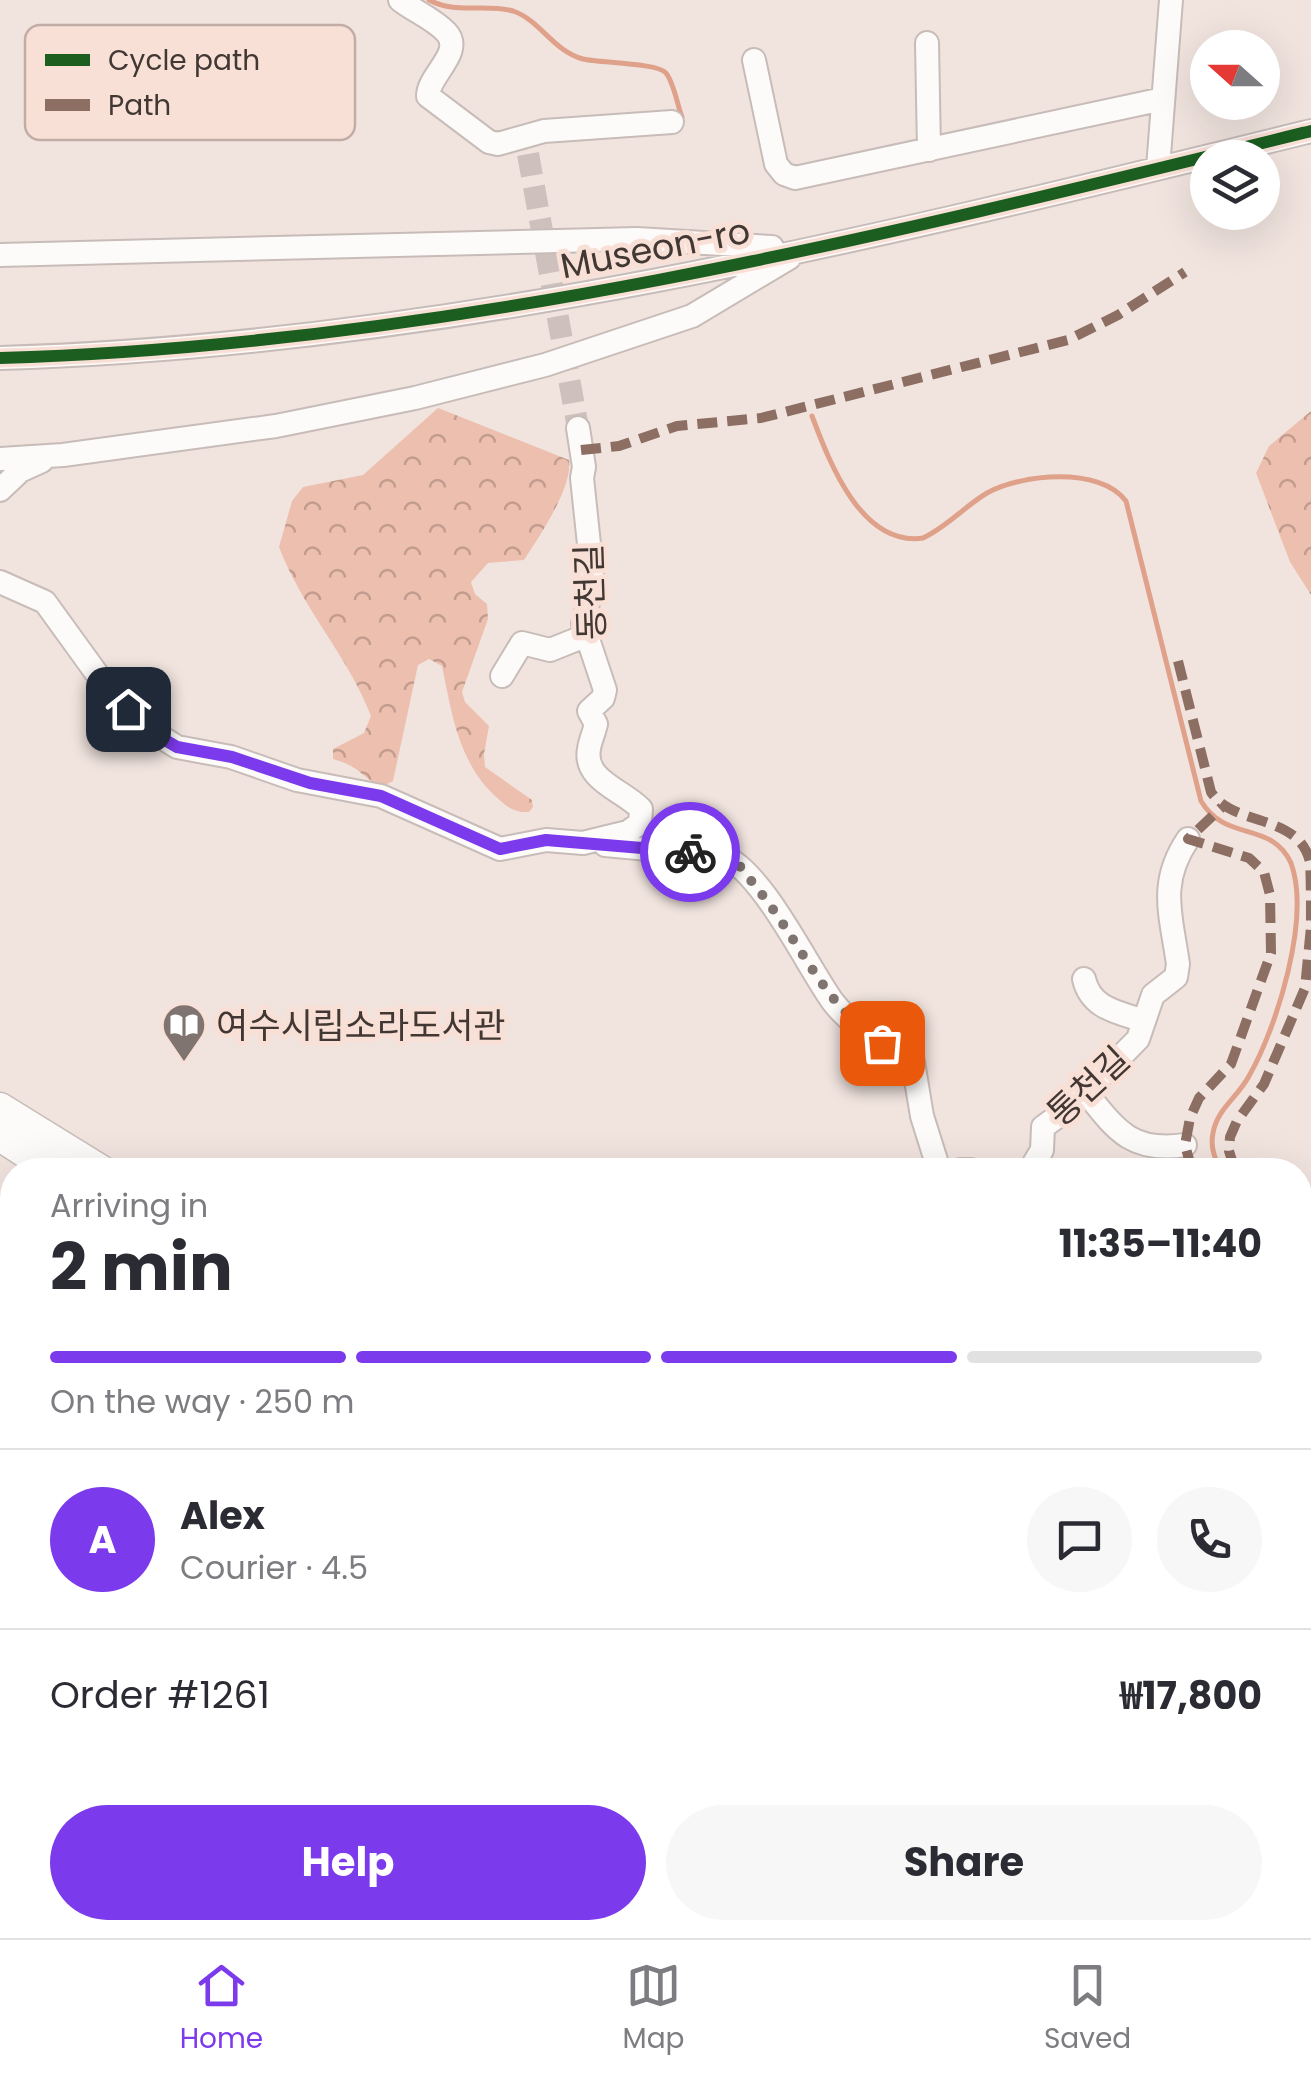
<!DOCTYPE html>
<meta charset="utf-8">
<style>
body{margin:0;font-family:Poppins,"Noto Sans KR",sans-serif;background:#f7f7f7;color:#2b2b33;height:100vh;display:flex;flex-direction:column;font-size:38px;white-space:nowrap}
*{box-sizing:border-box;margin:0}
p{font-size:32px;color:#7c7c81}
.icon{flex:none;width:55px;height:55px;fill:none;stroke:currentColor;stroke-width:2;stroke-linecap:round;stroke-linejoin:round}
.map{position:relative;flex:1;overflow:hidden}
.drawer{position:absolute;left:0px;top:1158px;width:1312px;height:782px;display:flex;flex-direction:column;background:#fff;border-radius:40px 40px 0 0;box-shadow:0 10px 40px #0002}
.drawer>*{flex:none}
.needle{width:65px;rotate:291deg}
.tools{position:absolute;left:1190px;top:30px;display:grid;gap:20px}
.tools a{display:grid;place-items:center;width:90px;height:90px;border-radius:50%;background:#fff;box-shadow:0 10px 40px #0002;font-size:50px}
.pin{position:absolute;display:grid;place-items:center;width:85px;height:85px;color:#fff;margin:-42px;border-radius:20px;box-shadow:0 5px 15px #0006}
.courier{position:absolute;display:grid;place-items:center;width:100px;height:100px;margin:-50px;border:8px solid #7c3aed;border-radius:50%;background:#fff;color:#222;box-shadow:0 2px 12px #0007}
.head em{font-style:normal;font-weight:700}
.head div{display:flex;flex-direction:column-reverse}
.head{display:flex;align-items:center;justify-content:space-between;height:170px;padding:0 50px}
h1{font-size:65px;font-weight:700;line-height:75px}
.bar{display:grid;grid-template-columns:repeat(4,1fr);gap:15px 10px;align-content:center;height:120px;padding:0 50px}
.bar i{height:12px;border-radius:8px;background:#e1e1e2}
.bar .current{background:#7c3aed}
.bar p{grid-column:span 4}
.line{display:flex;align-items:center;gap:25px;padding:0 50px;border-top:2px solid #e1e1e2}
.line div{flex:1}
.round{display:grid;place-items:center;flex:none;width:105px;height:105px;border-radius:52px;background:#f7f7f7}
.cta{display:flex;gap:20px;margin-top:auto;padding:20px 50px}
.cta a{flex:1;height:115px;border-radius:60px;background:#7c3aed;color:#fff;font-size:40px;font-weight:700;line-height:115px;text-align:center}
.cta a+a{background:#f7f7f7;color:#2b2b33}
.menu{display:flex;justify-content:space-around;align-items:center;height:140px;border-top:2px solid #e1e1e2;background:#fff;font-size:28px;color:#7c7c81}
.menu a{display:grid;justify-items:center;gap:5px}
.menu .current{color:#7c3aed}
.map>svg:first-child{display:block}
.forest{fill:url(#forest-crowns)}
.green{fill:#edbfae}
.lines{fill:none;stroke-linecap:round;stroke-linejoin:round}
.stream{stroke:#dfa18a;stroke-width:5}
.minor-tunnel{stroke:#cec1bd;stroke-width:22;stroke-dasharray:22 11;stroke-linecap:butt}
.minor-casing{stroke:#c7bcb8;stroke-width:26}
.major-casing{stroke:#c7bcb8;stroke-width:31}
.minor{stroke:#fdfbfa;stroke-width:22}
.major{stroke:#fdfbfa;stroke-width:28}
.quiet{stroke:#8d6e63;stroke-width:10;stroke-dasharray:20 10;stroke-linecap:butt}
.cycleway-casing{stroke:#f9e0d7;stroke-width:19}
.cycleway{stroke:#1b5e20;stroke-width:12}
.done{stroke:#7f746f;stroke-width:10;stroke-dasharray:0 18}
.route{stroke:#7c3aed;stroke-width:12}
.labels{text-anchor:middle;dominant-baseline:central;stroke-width:10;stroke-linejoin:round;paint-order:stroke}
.street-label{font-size:35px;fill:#413733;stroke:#f9e0d7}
.poi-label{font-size:35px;fill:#413733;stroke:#f9e0d7;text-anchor:start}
.key{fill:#f9e0d7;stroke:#c2ada6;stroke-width:2.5}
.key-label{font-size:28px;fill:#413733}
</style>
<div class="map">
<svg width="1311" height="1938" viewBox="0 0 1311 1938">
<defs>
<pattern id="forest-crowns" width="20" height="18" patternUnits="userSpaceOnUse" patternTransform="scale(2.5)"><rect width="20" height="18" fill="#edbfae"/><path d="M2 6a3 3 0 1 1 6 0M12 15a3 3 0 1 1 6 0" fill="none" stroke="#c29c8e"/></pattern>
</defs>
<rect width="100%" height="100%" fill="#f1e4df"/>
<path class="forest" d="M438,408l131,52c4,27 -30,77 -45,100l-36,3 -17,19 4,12 12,10 1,15 -26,73 3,10 24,24 -5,28 1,13 47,33 1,7 -4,5c-16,1 -23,-6 -34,-16 -37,-35 -43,-82 -53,-130l-13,-7 -11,6 -25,116 -12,6c-22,-12 -20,-20 -48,-28v-10l31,-16 7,-17c-23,-60 -69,-108 -92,-169l13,-46 11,-14 60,-12z
M1311,411v184l-21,-33 -34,-89 13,-27z
M0,1707l12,20v92l-6,1 -3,23 9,6v79h132l1,10h-145z"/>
<path class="green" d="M0,1249l12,17v45l-12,9z"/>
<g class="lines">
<path class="stream" d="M429,0c28,15 55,3 84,11 27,9 40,40 70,48 17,4 75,4 83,14 8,10 11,31 16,44
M812,416c17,45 49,131 111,122 24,-11 42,-32 64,-45 34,-19 113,-27 139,8l75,300c25,42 70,19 90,62 20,55 -14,164 -42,213 -11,21 -32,33 -36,57 -3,14 2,25 7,37
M1300,1303l11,4"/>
<path class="minor-tunnel" d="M528,154l50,274"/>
<g class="minor-casing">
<path id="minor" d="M400,0c14,11 34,19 46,32 19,20 -18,43 -18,64l61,46 9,2 46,-13 128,-9
M927,43l2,107
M754,60l22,104 8,10 11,4 368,-79
M1158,168l13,-168
M0,255l637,-16 135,8
M0,358c445,-13 881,-121 1311,-227
M0,459l63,-4 213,-29 139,-28 130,-33 147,-49 97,-58
M0,490l20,-19 22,-10
M0,582l45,20 60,83 42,43 30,19 54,10 66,23 84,16 119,53 46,-9 37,3 45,-11 12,-9 1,-14c-18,-19 -58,-29 -52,-60 1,-8 5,-16 7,-25l-7,-13 14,-13 2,-8 -22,-66 10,-42 -11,-104 2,-11 -6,-39
M502,676l20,-33 28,7 35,-14
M605,845l118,11c40,16 84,110 110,146 21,27 52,42 80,60l9,54 17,54
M1084,979c7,30 34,33 60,42
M1085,1091c31,39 46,62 100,54
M960,1170h11
M1030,1170l12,-20 1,-23 29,-21 66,-67 15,-44 23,-18 2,-13c-7,-49 -20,-81 10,-125
M1300,1496l11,-3
M1300,1646l11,-2
M567,1928l3,10
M748,1928l4,10
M1086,1928l-1,10 37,-10
M1290,1928v10"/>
</g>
<g class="major-casing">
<path id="major" d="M0,1107l102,63
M0,1137l51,33
M1300,1541h11
M1300,1567h11"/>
</g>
<use href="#minor" class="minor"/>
<use href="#major" class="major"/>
<path class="quiet" d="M581,450l38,-4 58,-20 84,-8 307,-78 50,-25 67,-43
M1178,661l33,131c22,35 88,21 99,70 1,19 1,43 1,63
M1192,1170l-7,-25 5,-27 9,-20 32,-34 40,-111 -1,-58 -6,-23 -15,-14 -61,-19 34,-32
M1235,1170l-6,-19 1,-14 7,-16 27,-37 41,-96 6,-61
M1300,1285l11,5
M1300,1323l11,6
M310,1928l4,10
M289,1938l6,-10"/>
<g class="cycleway-casing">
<path id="cycleway" d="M0,358c445,-13 881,-121 1311,-227"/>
</g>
<use href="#cycleway" class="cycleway"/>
</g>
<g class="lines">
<path class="done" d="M690,852c12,1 28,0 39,6 11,5 19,19 26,28 44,52 68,120 127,157"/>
<path class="route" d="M128,709l30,27 19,11 55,10 78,26 71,13 119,53 46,-9 144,12"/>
</g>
<defs>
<g id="library-pin" transform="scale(2.25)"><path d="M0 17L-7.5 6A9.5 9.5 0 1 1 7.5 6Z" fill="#7f746f" stroke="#f9e0d7"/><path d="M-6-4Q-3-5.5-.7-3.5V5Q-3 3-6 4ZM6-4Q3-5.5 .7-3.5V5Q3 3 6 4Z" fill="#fff"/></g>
</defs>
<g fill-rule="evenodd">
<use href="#library-pin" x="184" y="1025"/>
</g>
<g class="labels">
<g class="street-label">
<text transform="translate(655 248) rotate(-11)">Museon-ro</text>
<text transform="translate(590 592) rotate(-92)">동천길</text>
<text transform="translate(1088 1086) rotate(-43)">통천길</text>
</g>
<g class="poi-label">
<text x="216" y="1025">여수시립소라도서관</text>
</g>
</g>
<rect x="25" y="25" width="330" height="115" rx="15" class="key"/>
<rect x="45" y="54" width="45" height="12" fill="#1b5e20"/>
<rect x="45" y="99" width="45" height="12" fill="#8d6e63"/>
<g class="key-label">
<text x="108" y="70">Cycle path</text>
<text x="108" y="115">Path</text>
</g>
</svg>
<div class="tools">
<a><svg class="needle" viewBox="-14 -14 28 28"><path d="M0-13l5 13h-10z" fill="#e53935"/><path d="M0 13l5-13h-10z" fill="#7c7c81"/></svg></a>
<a><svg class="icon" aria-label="layers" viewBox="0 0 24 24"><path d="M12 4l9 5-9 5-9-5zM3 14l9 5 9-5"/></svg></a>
</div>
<div class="pin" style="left:882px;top:1043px;background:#ea580c"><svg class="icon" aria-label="bag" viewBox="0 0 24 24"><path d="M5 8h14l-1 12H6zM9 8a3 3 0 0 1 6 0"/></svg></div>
<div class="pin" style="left:128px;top:709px;background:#1f2937"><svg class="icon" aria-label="home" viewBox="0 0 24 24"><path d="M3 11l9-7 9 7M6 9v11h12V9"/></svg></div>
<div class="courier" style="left:690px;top:852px"><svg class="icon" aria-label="bike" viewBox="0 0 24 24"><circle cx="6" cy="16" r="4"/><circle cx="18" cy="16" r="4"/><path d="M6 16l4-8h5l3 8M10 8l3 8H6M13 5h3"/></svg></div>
<section class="drawer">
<div class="head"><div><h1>2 min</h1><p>Arriving in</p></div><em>11:35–11:40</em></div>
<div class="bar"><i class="current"></i><i class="current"></i><i class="current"></i><i></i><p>On the way · 250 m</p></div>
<div class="line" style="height:180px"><b class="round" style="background:#7c3aed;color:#fff">A</b><div><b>Alex</b><p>Courier · 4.5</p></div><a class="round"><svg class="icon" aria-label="chat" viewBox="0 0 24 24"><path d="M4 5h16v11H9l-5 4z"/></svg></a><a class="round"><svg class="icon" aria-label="phone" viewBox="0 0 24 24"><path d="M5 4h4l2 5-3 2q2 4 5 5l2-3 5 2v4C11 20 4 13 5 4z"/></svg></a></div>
<div class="line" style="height:130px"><div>Order #1261</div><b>₩17,800</b></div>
<div class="cta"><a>Help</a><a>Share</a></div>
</section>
</div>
<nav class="menu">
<a class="current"><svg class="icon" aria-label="home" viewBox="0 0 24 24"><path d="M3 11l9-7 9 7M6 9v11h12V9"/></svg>Home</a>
<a><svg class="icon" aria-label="map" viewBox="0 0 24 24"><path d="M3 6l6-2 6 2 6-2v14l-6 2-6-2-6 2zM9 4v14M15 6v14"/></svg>Map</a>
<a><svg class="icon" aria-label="saved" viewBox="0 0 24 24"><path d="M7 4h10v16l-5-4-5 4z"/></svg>Saved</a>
</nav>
